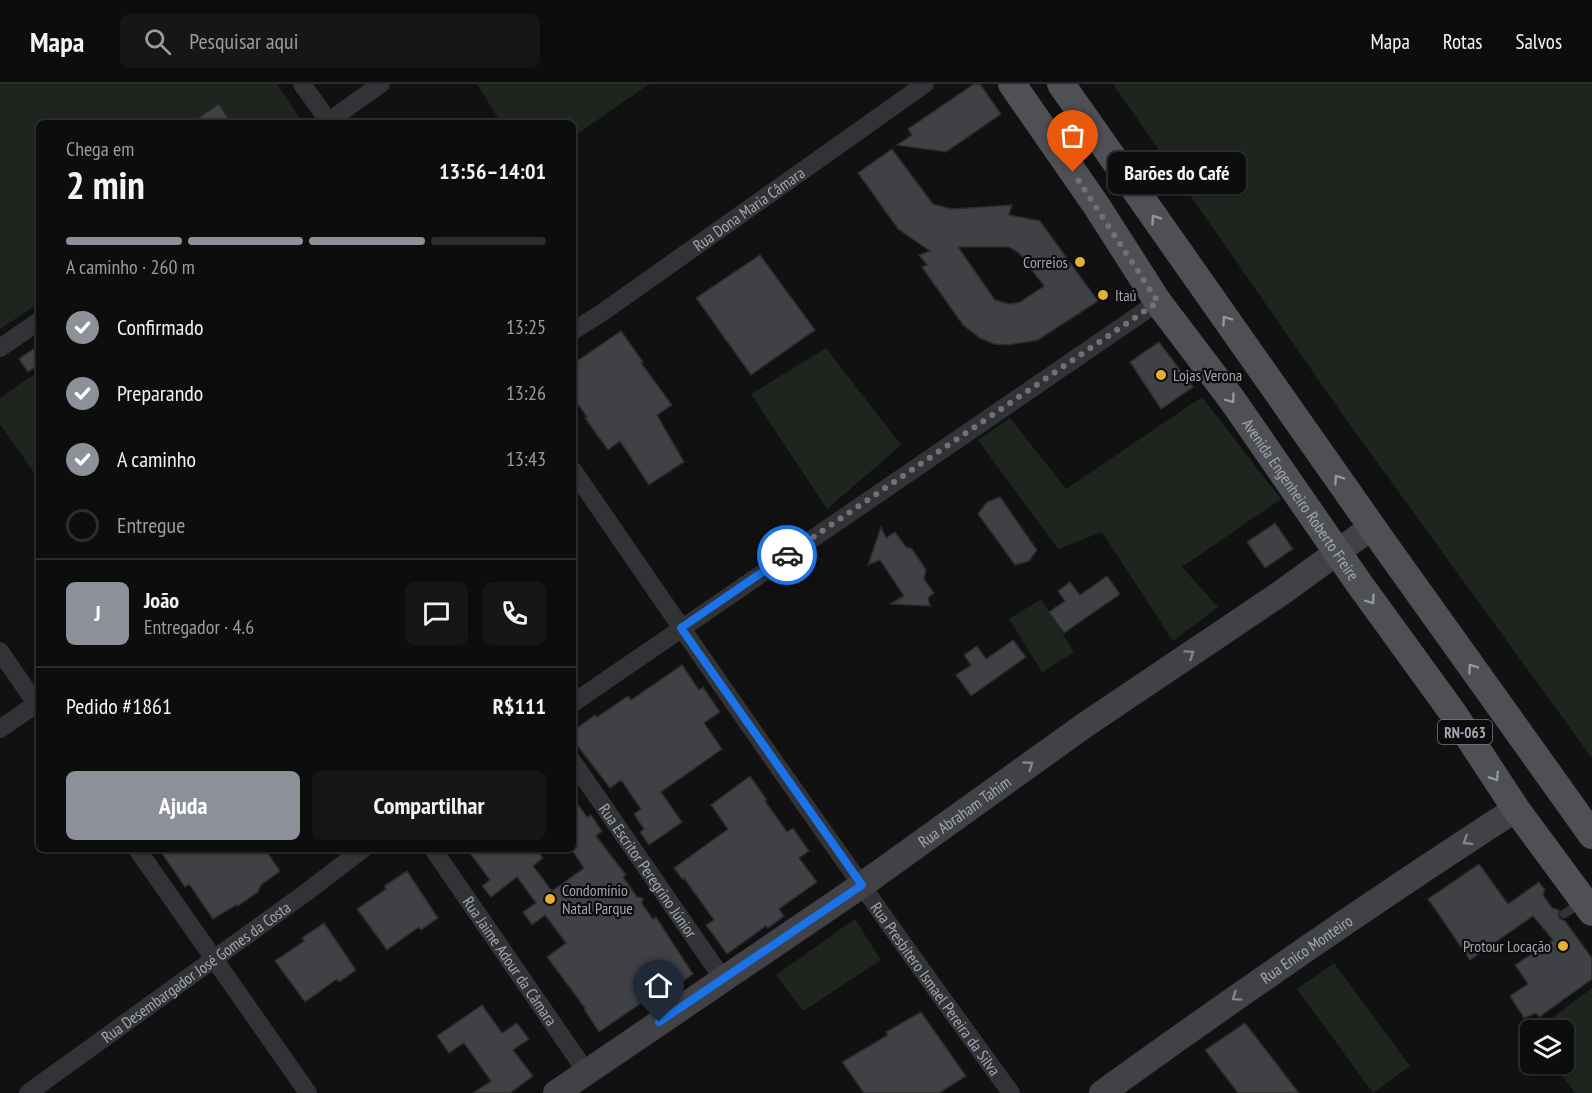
<!DOCTYPE html>
<html lang="pt">
<meta charset="utf-8">
<style>
body{margin:0;font-family:"PT Sans Narrow",sans-serif;background:#161617;color:#f1f3f6;height:100vh;display:flex;flex-direction:column;font-size:22px;white-space:nowrap}
*{box-sizing:border-box;margin:0}
p{font-size:20px;color:#9a9c9e}
.icon{flex:none;width:33px;height:33px;fill:none;stroke:currentColor;stroke-width:2;stroke-linecap:round;stroke-linejoin:round}
.map{position:relative;flex:1;overflow:hidden}
.side{position:absolute;left:36px;top:36px;width:540px;height:732px;display:flex;flex-direction:column;background:#0d0d0e;border-radius:9px;box-shadow:0 2px 4px #0004,0 0 0 2px #2d2d2e}
.side>*{flex:none}
.controls{position:absolute;left:1520px;top:936px;display:grid;gap:12px}
.controls a{display:grid;place-items:center;width:54px;height:54px;border-radius:9px;background:#0d0d0e;box-shadow:0 2px 4px #0004,0 0 0 2px #2d2d2e;font-size:30px}
.pin{position:absolute;display:grid;place-items:center;width:51px;height:51px;color:#fff;margin:-62px -26px;border-radius:50% 50% 50% 0;rotate:-45deg;box-shadow:0 0 6px #0007}
.pin .icon{rotate:45deg}
.courier{position:absolute;display:grid;place-items:center;width:60px;height:60px;margin:-30px;border:4px solid #1a73e8;border-radius:50%;background:#fff;color:#222;box-shadow:0 2px 8px #0007}
.bubble{position:absolute;height:42px;border-radius:9px;background:#0d0d0e;box-shadow:0 2px 4px #0004,0 0 0 2px #2d2d2e;font-size:20px;font-weight:700;line-height:42px;text-align:center}
.overview em{font-style:normal;font-weight:700}
.overview div{display:flex;flex-direction:column-reverse}
.overview{display:flex;align-items:center;justify-content:space-between;height:102px;padding:0 30px}
h1{font-size:39px;font-weight:700;line-height:45px}
.bar{display:grid;grid-template-columns:repeat(4,1fr);gap:9px 6px;align-content:center;height:72px;padding:0 30px}
.bar i{height:8px;border-radius:4px;background:#2d2d2e}
.bar .active{background:#8c9099}
.bar p{grid-column:span 4}
.line{display:flex;align-items:center;gap:15px;padding:0 30px;border-top:2px solid #2d2d2e}
.line div{flex:1}
.round{display:grid;place-items:center;flex:none;width:63px;height:63px;border-radius:9px;background:#161617}
ol{padding:0 30px;list-style:none}
li{display:flex;align-items:center;gap:18px;height:66px}
li p{margin-inline-start:auto}
li .icon{padding:6px;border-radius:50%;background:#8c9099;color:#fff;stroke-width:4}
li:last-child{color:#9a9c9e}
li i{width:33px;height:33px;border:3px solid #2d2d2e;border-radius:50%}
.primary-button{display:flex;gap:12px;margin-top:auto;padding:12px 30px}
.primary-button a{flex:1;height:69px;border-radius:9px;background:#8c9099;color:#fff;font-size:24px;font-weight:700;line-height:69px;text-align:center}
.primary-button a+a{background:#161617;color:#f1f3f6}
header{display:flex;align-items:center;gap:36px;box-sizing:border-box;height:84px;padding:0 30px;background:#0d0d0e;border-bottom:2px solid #2d2d2e}
header strong{font-size:28px}
nav{display:flex;gap:33px;margin-inline-start:auto;font-size:21px}
.search{width:420px;height:54px;background:#161617;display:flex;align-items:center;gap:15px;box-sizing:border-box;padding:0 21px;border-radius:9px;color:#9a9c9e;font-size:22px}
.map>svg:first-child{display:block}
.green{fill:#1e251f}
.building{fill:#404145;stroke:#2b2b2e;stroke-width:1.5;fill-rule:evenodd}
.lines{fill:none;stroke-linecap:round;stroke-linejoin:round}
.lane{stroke:#323337;stroke-width:9}
.street{stroke:#323337;stroke-width:18}
.secondary{stroke:#404247;stroke-width:26}
.primary{stroke:#4e5056;stroke-width:28}
.oneway{stroke:#9296a0}
.oneway2{stroke:#80848d}
.done{stroke:#70727a;stroke-width:6;stroke-dasharray:0 10.8}
.route{stroke:#1a73e8;stroke-width:8}
.poi-dot{fill:#e5ae36;stroke:#0c0c0d;stroke-width:2}
.labels{text-anchor:middle;dominant-baseline:central;stroke-width:4.5;stroke-linejoin:round;paint-order:stroke}
.shield{fill:#0c0c0d;stroke:#767880;stroke-width:1.5}
.shield-label{font-size:15px;font-weight:bold;fill:#a3a7b2}
.street-label{font-size:16px;fill:#a3a7b2;stroke:#0c0c0d}
.poi-label{font-size:16px;fill:#a3a7b2;stroke:#0c0c0d;text-anchor:start}
</style>
<header>
<strong>Mapa</strong>
<div class="search"><svg class="icon" aria-label="search" viewBox="0 0 24 24"><circle cx="10" cy="10" r="6"/><path d="M15 15l6 6"/></svg>Pesquisar aqui</div>
<nav><a>Mapa</a><a>Rotas</a><a>Salvos</a></nav>
</header>
<div class="map">
<svg width="1592" height="1009" viewBox="0 0 1592 1009">
<rect width="100%" height="100%" fill="#111112"/>
<path class="green" d="M0,0h277l26,39h-264v180l-39,26z
M477,0h172l-76,53v-14h-72z
M1113,0h479v674l-247,-340z
M826,264l75,97 -74,64 -76,-115z
M35,290l4,6v100l-39,-56v-26z
M1202,313l79,102 -99,68 36,40 -45,34 -71,-109 -44,17 -80,-109 32,-22 56,71z
M1041,515l33,53 -32,20 -33,-53z
M855,835l26,41 -78,51 -27,-36z
M1334,879l76,103 -37,27 -76,-104z
M1592,904v105h-17l-21,-29h9v-34h-27z"/>
<path class="building" d="M974,0h6l21,30 -55,38 -49,-7 15,-10 -4,-6z
M219,20l12,19h-40z
M892,65l41,55 19,5 60,-4 -3,10 31,6 58,80 -60,39 -30,5 -14,-1 -14,-6 -17,-13 -41,-58 5,-2 -8,-10 11,-4 -32,-22 -40,-56zM958,163h51l10,6 25,33 -24,16 -10,2 -15,-4z
M760,171l55,75 -64,45 -55,-77z
M621,247l22,31 -2,1 31,42 -15,10 27,47 -35,23 -29,-44 -12,9 -23,-32 2,-1 -14,-20v-33z
M1159,258l34,45 -32,22 -31,-47z
M39,261v19l-11,8 -9,-13z
M1000,413l37,53 -8,11 -14,4 -37,-51 9,-12z
M1275,439l18,26 -28,19 -18,-26z
M881,443l5,11 9,-6 11,15 6,2 14,21 -2,9 10,14 -6,5 2,8 -40,-2 14,-8 -24,-36 -12,5z
M1107,492l13,18 -56,39 -15,-21 16,-11 -7,-10 12,-9 10,13z
M1013,556l13,17 -55,39 -15,-21 15,-10 -7,-10 13,-9 9,13z
M682,581l17,25 4,-3 17,25 -16,11 18,26 -61,43 21,30 -33,23 -9,-13 4,-3 -10,-15 7,-5 -20,-29 -11,8 -37,-48v-9l22,-16 2,2 31,-21 3,4z
M750,692l17,24 -2,1 22,31 6,-4 16,23 -10,7 18,24 -38,27 5,7 -16,12 -2,-2 -39,28 -21,-29 8,-5 -30,-42 -2,1 -8,-11 54,-39 -17,-24z
M573,714l14,19 4,-2 11,16 -6,5 30,39 -3,2 14,20 6,1 -1,6 11,15 3,-2 37,57 -17,12 -4,-4 -73,50 -15,-23 1,-1 -38,-51 19,-14 -21,-28 -13,10 -9,-13 13,-9 -19,-26 -26,20 -9,-11 8,-6 -23,-31h69l7,9 -10,8 19,25 32,-23 -11,-16z
M159,765h106l15,22 -19,14 -3,7 -20,14 -2,-1 -23,14 -24,-35 -4,3z
M1479,780l29,40 31,-22 6,8 -2,5 9,13 7,2v8l6,3 27,37v21l-53,38 -3,-4 -12,5 -14,-22 18,-12 -13,-19 38,-25 -20,-24 -63,44 -42,-61z
M407,787l31,47 -17,12 -2,-3 -32,23 -30,-41 29,-20 -2,-3z
M324,839l32,47 -17,12 -2,-3 -32,23 -30,-41 29,-20 -2,-3z
M482,921l20,28 15,-10 12,16 -16,11 20,26 -23,17h-37l18,-12 -27,-38 -15,10 -12,-17z
M921,928l45,64 -27,17h-75l-22,-31 46,-27 -2,-3z
M1245,939l54,70h-61l-33,-43z"/>
<g class="lines">
<path class="lane" d="M1564,830l18,-12"/>
<g class="street">
<path d="M302,0l28,39"/>
<path d="M326,39l55,-39"/>
<path id="s1" d="M573,247l30,-19 322,-228"/>
<path d="M0,264l39,-27"/>
<path id="s2" d="M573,386c143,209 288,418 438,623"/>
<path d="M0,567l39,57"/>
<path d="M573,619l585,-401"/>
<path d="M0,645l39,-27"/>
<path id="s3" d="M573,678l150,217"/>
<path d="M137,765l171,244"/>
<path id="s4" d="M433,765l154,224"/>
<path id="s5" d="M28,1009l276,-199 59,-45"/>
</g>
<g class="secondary">
<path id="s6" d="M556,1009l306,-208 223,-160 196,-132 91,-66"/>
<path id="s7" d="M1102,1009c136,-98 273,-193 414,-284"/>
</g>
<g class="primary">
<path id="s8" d="M1012,0l84,121 62,97 75,99 125,181 95,131 63,96 76,103"/>
<path d="M1061,0l323,460 208,291"/>
</g>
</g>
<defs><path id="oneway-chevron" d="M-2-3.5L2.5 0L-2 3.5" fill="none" stroke-width="1.6" stroke-linecap="round" stroke-linejoin="round" transform="scale(1.5)"/></defs>
<g class="oneway">
<use href="#oneway-chevron" transform="translate(1155 135) rotate(-125)"/>
<use href="#oneway-chevron" transform="translate(1226 236) rotate(-125)"/>
<use href="#oneway-chevron" transform="translate(1231 315) rotate(54)"/>
<use href="#oneway-chevron" transform="translate(1338 395) rotate(-125)"/>
<use href="#oneway-chevron" transform="translate(1371 516) rotate(54)"/>
<use href="#oneway-chevron" transform="translate(1472 584) rotate(-125)"/>
<use href="#oneway-chevron" transform="translate(1495 693) rotate(57)"/>
</g>
<g class="oneway2">
<use href="#oneway-chevron" transform="translate(1190 570) rotate(-34)"/>
<use href="#oneway-chevron" transform="translate(1029 681) rotate(-36)"/>
<use href="#oneway-chevron" transform="translate(1467 757) rotate(148)"/>
<use href="#oneway-chevron" transform="translate(1236 913) rotate(145)"/>
</g>
<g class="lines">
<path class="done" d="M787,471l371,-253 -85,-130"/>
<path class="route" d="M659,938l203,-137 -181,-257 106,-73"/>
</g>
<g class="poi-dot">
<circle cx="1080" cy="178" r="6"/>
<circle cx="1103" cy="211" r="6"/>
<circle cx="1161" cy="291" r="6"/>
<circle cx="550" cy="815" r="6"/>
<circle cx="1563" cy="862" r="6"/>
</g>
<g class="labels">
<rect class="shield" x="1438" y="636" width="54" height="24" rx="4.5"/>
<g class="shield-label">
<text x="1465" y="648">RN-063</text>
</g>
<g class="street-label">
<text stroke="none"><textPath href="#s1" startOffset="214">Rua Dona Maria Câmara</textPath></text>
<text stroke="none"><textPath href="#s8" startOffset="506">Avenida Engenheiro Roberto Freire</textPath></text>
<text stroke="none"><textPath href="#s6" startOffset="496">Rua Abraham Tahim</textPath></text>
<text stroke="none"><textPath href="#s3" startOffset="132">Rua Escritor Peregrino Júnior</textPath></text>
<text stroke="none"><textPath href="#s7" startOffset="250">Rua Enico Monteiro</textPath></text>
<text stroke="none"><textPath href="#s4" startOffset="136">Rua Jaime Adour da Câmara</textPath></text>
<text stroke="none"><textPath href="#s5" startOffset="207">Rua Desembargador José Gomes da Costa</textPath></text>
<text stroke="none"><textPath href="#s2" startOffset="633">Rua Presbítero Ismael Pereira da Silva</textPath></text>
</g>
<g class="poi-label">
<text x="1068" y="178" text-anchor="end">Correios</text>
<text x="1115" y="211">Itaú</text>
<text x="1173" y="291">Lojas Verona</text>
<text x="562" y="806">Condomínio<tspan x="562" dy="18">Natal Parque</tspan></text>
<text x="1551" y="862" text-anchor="end">Protour Locação</text>
</g>
</g>
</svg>
<div class="controls">
<a><svg class="icon" aria-label="layers" viewBox="0 0 24 24"><path d="M12 4l9 5-9 5-9-5zM3 14l9 5 9-5"/></svg></a>
</div>
<div class="pin" style="left:1073px;top:88px;background:#ea580c"><svg class="icon" aria-label="bag" viewBox="0 0 24 24"><path d="M5 8h14l-1 12H6zM9 8a3 3 0 0 1 6 0"/></svg></div>
<div class="pin" style="left:659px;top:938px;background:#1f2937"><svg class="icon" aria-label="home" viewBox="0 0 24 24"><path d="M3 11l9-7 9 7M6 9v11h12V9"/></svg></div>
<div class="courier" style="left:787px;top:471px"><svg class="icon" aria-label="car" viewBox="0 0 24 24"><path d="M5 17H2v-5l4-1 3-4h7l3 4 3 1v5h-3M9 17h6M6 11h13"/><circle cx="7" cy="17" r="2"/><circle cx="17" cy="17" r="2"/></svg></div>
<div class="bubble" style="left:1108px;top:68px;width:138px">Barões do Café</div>
<section class="side">
<div class="overview"><div><h1>2 min</h1><p>Chega em</p></div><em>13:56–14:01</em></div>
<div class="bar"><i class="active"></i><i class="active"></i><i class="active"></i><i></i><p>A caminho · 260 m</p></div>
<ol>
<li><svg class="icon" aria-label="check" viewBox="0 0 24 24"><path d="M5 12l5 5 9-10"/></svg>Confirmado<p>13:25</p></li>
<li><svg class="icon" aria-label="check" viewBox="0 0 24 24"><path d="M5 12l5 5 9-10"/></svg>Preparando<p>13:26</p></li>
<li><svg class="icon" aria-label="check" viewBox="0 0 24 24"><path d="M5 12l5 5 9-10"/></svg>A caminho<p>13:43</p></li>
<li><i></i>Entregue</li>
</ol>
<div class="line" style="height:108px"><b class="round" style="background:#8c9099;color:#fff">J</b><div><b>João</b><p>Entregador · 4.6</p></div><a class="round"><svg class="icon" aria-label="chat" viewBox="0 0 24 24"><path d="M4 5h16v11H9l-5 4z"/></svg></a><a class="round"><svg class="icon" aria-label="phone" viewBox="0 0 24 24"><path d="M5 4h4l2 5-3 2q2 4 5 5l2-3 5 2v4C11 20 4 13 5 4z"/></svg></a></div>
<div class="line" style="height:78px"><div>Pedido #1861</div><b>R$111</b></div>
<div class="primary-button"><a>Ajuda</a><a>Compartilhar</a></div>
</section>
</div>
